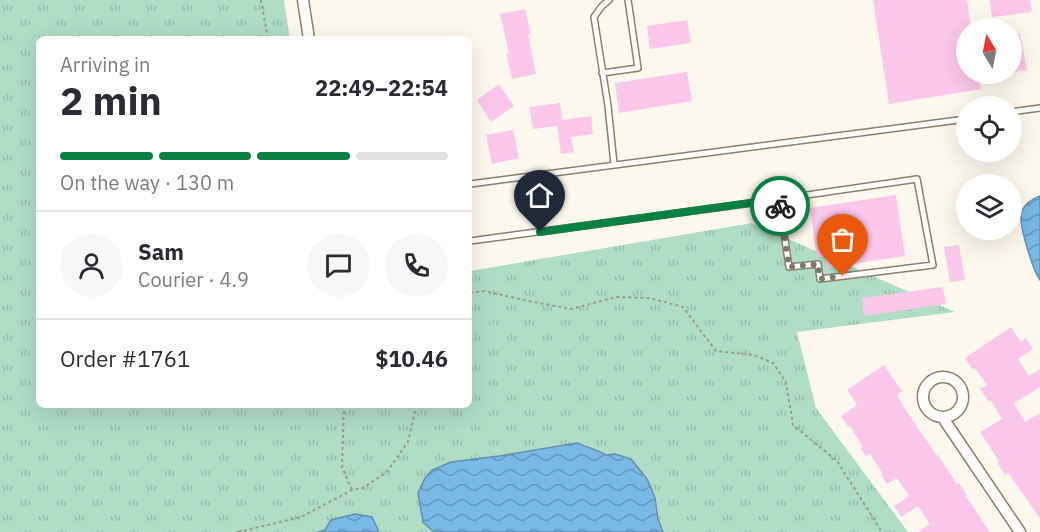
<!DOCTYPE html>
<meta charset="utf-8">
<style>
body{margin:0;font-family:"IBM Plex Sans",sans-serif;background:#f7f7f7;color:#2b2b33;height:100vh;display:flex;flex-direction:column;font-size:22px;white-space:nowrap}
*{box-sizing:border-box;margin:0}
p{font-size:20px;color:#7c7c81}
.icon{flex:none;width:33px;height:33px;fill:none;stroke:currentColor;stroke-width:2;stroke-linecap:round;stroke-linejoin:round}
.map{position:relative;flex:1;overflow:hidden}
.details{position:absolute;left:36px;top:36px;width:436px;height:372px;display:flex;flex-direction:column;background:#fff;border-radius:9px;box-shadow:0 6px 24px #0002}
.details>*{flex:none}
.needle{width:39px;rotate:350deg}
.controls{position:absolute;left:956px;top:18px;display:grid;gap:12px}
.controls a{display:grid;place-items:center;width:66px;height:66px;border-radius:50%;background:#fff;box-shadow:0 6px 24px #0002;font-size:30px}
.pin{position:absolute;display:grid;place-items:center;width:51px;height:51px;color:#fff;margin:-62px -26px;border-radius:50% 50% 50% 0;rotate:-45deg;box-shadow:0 0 6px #0007}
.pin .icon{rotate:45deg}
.courier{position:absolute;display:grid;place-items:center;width:60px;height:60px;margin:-30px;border:4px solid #0b8043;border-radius:50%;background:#fff;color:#222;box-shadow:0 2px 8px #0007}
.summary em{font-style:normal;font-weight:700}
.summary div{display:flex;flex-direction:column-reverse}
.summary{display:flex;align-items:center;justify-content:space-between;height:102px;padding:0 24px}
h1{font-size:39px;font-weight:700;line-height:45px}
.bar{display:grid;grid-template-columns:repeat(4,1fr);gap:9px 6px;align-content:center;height:72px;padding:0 24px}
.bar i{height:8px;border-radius:4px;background:#e1e1e2}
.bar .current{background:#0b8043}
.bar p{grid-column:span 4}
.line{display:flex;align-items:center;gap:15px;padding:0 24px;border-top:2px solid #e1e1e2}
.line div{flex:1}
.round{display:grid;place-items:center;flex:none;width:63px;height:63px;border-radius:32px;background:#f7f7f7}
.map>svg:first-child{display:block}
.grass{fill:url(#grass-tufts)}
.water{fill:url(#water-waves);stroke:#6591ae;stroke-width:1.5}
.building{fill:#fbc7ea}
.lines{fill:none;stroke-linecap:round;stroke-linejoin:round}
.lane-casing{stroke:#8b8069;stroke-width:8}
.street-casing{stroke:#8b8069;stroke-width:13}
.path{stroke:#9e998f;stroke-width:2;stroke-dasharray:3 3;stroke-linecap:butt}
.lane{stroke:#fff;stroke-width:5}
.street{stroke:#fff;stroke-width:10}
.done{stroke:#7e796f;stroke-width:6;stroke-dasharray:0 10.8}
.route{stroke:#0b8043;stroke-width:8}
</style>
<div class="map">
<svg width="1040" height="532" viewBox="0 0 1040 532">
<defs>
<pattern id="grass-tufts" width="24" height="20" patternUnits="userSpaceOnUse" patternTransform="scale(1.5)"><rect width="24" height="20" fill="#afddc6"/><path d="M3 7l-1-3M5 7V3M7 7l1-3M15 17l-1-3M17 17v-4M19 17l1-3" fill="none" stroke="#97beaa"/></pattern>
<pattern id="water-waves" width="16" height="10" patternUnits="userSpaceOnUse" patternTransform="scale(1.5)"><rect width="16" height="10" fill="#78b9e6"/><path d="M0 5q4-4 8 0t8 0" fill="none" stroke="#6397bb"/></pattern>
</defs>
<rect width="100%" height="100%" fill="#fdf8ee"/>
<path class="grass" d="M0,0h284l6,39h-251v366h431v-134l282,-48 203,89 -158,20 19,76 92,124h-908z"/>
<path class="water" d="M1040,196v84c-7,-9 -20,-52 -19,-64 1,-10 10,-17 19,-20z
M577,443c9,4 21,7 29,12l9,-1 16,5 16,20 8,19 3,21 5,13h-229l-11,-10 -5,-29 7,-15 7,-8 19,-8 48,-6z
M355,514l17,3 7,15h-61l7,-2 6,-10z"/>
<path class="building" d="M873,0h94l4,28h-5v46h12l3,15 -92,15z
M990,0h40l2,12 -40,5z
M525,9l6,25 -3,1 8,39 -24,5 -6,-26h3l-9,-39z
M687,20l4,23 -41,6 -3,-23z
M1020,33l7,37 -16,3v-39z
M687,72l5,29 -73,12 -4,-30z
M499,84l15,22 -23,16 -14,-22z
M560,103l2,17 29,-4 2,18 -22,3 3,15 -13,2 -4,-28 -24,3 -4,-22z
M513,130l6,28 -27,6 -6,-29z
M896,195l9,61 -78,12 -2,-12 -8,1 -7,-49z
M959,245l6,35 -15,2 -6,-35z
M943,287l3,17 -82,12 -2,-18z
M1011,327l10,15 5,-4 7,11 -15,10 11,17 11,-7v18l-26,16 11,19 15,-9v105l-32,-45 -3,2 -8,-13 2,-1 -19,-29 22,-13 -11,-18 -2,1 -9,-13 7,-4 -12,-17 -2,2 -8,-12z
M884,365l18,26 -5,4 8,14 32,47 1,-1 19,29 2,-1 8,12 -1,1 24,36h-72l12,-8 -12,-18 -17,11 -7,-11 15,-10 -12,-18 -10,6 -6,-9 2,-1 -13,-20 -4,2 -6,-8 3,-1 -13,-21 -2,1 -7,-11 16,-11 -10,-15z"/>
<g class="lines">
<g class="lane-casing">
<path id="lane" d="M609,0l-7,6 -8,11 14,89 6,58
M602,73l36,-5 -10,-68
M1011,112l29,-4
M470,184l496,-65
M470,241l282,-38 165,-24 16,86 -113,14 -2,-15 -29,3 -10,-68"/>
</g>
<g class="street-casing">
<path id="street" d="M303,0l6,39
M923 397a20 20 0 1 1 40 0a20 20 0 1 1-40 0Z
M943,418l77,114"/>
</g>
<path class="path" d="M261,0l7,39
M470,293l15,-2 39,9 47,9 45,-12 34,1 33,9 33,44 38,4 19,8 13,19 7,43 44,36 45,71
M344,405l-2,62 10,23
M238,532l63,-15 51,-27 11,-2 24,-16 21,-30 7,-31v-6"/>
<use href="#lane" class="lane"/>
<use href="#street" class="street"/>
</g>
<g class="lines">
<path class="done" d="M780,206l9,61 29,-3 2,15 23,-3"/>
<path class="route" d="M540,232l239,-33 1,7"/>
</g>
</svg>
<div class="controls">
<a><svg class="needle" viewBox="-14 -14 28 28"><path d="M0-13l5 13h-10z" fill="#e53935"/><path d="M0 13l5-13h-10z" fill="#7c7c81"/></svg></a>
<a><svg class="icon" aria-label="locate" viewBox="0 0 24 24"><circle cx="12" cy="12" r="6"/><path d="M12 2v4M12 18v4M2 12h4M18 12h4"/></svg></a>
<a><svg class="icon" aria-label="layers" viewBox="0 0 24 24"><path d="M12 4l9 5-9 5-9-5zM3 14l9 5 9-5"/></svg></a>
</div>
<div class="pin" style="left:843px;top:276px;background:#ea580c"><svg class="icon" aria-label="bag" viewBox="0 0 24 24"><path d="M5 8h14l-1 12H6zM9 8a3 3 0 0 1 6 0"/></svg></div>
<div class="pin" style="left:540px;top:232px;background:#1f2937"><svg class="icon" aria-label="home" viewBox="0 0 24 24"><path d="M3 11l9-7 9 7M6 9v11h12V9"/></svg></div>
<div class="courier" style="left:780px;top:206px"><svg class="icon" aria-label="bike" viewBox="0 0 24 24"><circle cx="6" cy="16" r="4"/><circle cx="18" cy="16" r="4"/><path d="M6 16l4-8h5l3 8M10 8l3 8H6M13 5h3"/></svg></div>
<section class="details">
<div class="summary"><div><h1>2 min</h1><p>Arriving in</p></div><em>22:49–22:54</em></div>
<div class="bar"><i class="current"></i><i class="current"></i><i class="current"></i><i></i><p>On the way · 130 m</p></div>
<div class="line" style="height:108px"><a class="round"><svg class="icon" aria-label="person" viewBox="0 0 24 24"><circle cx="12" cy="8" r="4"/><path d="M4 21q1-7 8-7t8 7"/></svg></a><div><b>Sam</b><p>Courier · 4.9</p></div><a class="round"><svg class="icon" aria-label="chat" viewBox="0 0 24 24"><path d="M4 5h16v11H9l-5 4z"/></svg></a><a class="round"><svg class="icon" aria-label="phone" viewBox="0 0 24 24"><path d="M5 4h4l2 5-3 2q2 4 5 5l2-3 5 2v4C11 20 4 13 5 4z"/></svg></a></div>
<div class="line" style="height:78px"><div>Order #1761</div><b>$10.46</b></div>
</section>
</div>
